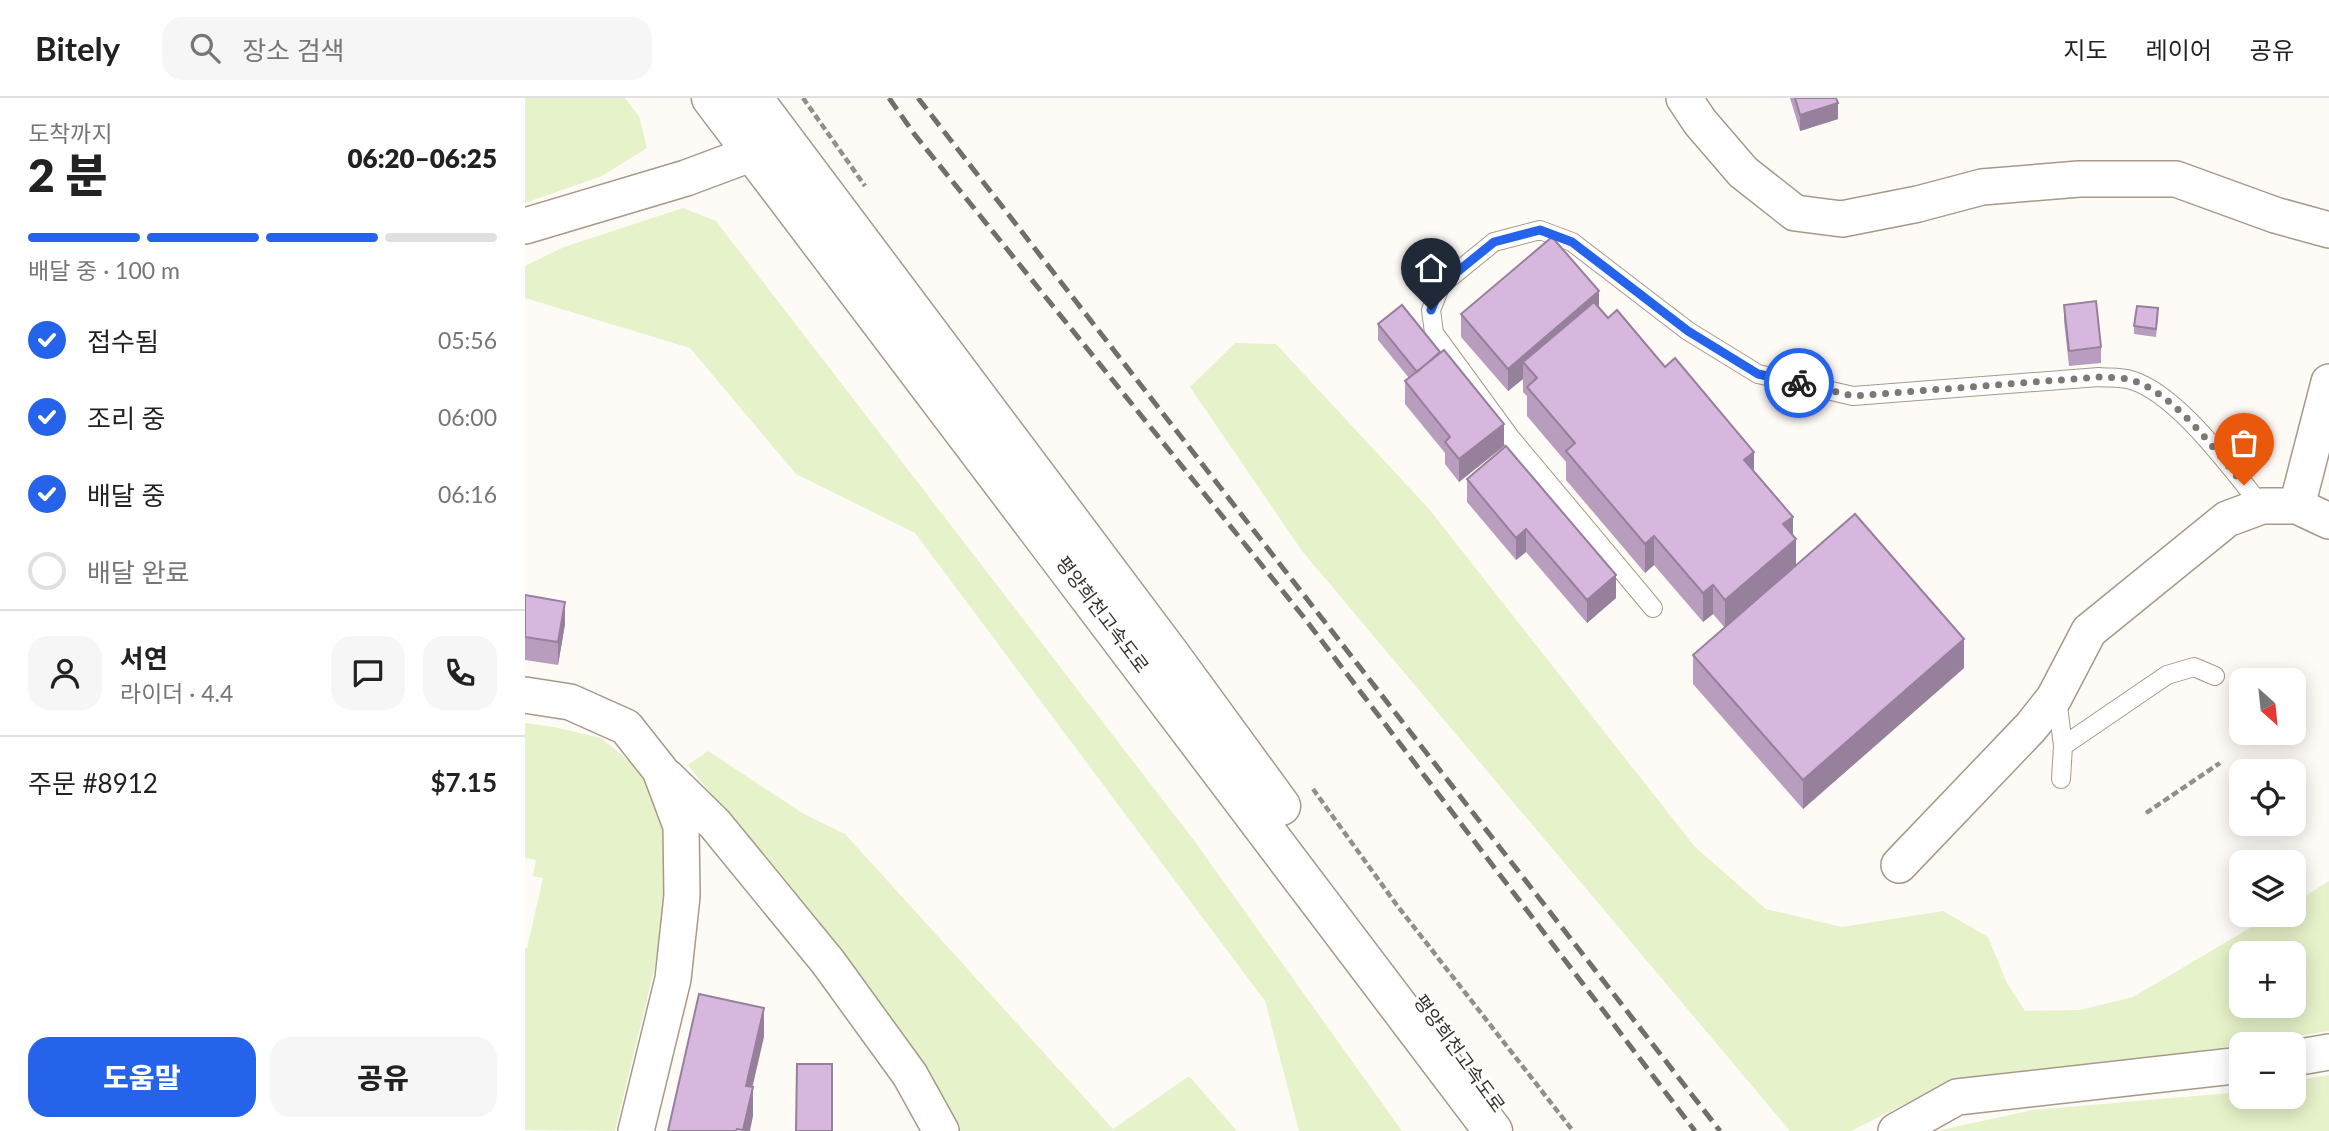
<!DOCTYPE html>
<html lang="ko">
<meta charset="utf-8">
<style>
body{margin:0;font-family:Lato,"Noto Sans KR",sans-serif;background:#f6f6f6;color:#222;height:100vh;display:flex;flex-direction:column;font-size:26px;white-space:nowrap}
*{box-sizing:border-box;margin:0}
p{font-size:23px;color:#767676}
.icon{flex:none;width:38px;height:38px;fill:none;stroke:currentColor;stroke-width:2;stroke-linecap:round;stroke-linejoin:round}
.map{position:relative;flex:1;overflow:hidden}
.panel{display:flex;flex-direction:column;background:#fff;width:525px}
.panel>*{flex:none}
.needle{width:46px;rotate:153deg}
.controls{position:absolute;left:1704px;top:570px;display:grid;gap:14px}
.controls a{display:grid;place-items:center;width:77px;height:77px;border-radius:14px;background:#fff;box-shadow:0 4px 18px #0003;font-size:35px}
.pin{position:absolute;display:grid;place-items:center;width:60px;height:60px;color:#fff;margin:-72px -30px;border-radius:50% 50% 50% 0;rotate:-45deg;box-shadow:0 0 7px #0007}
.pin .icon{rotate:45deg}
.courier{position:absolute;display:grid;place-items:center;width:70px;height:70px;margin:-35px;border:5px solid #2563eb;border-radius:50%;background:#fff;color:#222;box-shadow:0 2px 9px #0007}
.overview em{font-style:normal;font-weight:800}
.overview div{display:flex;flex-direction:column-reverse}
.overview{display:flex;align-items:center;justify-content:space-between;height:119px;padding:0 28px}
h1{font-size:46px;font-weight:800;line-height:52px}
.bar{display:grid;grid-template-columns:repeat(4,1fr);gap:10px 7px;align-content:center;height:84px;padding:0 28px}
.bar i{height:9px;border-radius:5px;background:#e0e0e0}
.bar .selected{background:#2563eb}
.bar p{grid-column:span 4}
.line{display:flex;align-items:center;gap:18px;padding:0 28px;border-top:2px solid #e0e0e0}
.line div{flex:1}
.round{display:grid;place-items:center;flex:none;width:74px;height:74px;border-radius:21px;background:#f6f6f6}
ol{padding:0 28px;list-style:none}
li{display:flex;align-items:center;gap:21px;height:77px}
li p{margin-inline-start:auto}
li .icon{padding:7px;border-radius:50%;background:#2563eb;color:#fff;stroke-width:4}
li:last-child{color:#767676}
li i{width:38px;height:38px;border:4px solid #e0e0e0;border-radius:50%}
.action{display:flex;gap:14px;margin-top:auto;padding:14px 28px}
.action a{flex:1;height:80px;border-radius:21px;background:#2563eb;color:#fff;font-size:28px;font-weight:800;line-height:80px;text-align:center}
.action a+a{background:#f6f6f6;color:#222}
header{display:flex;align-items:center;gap:42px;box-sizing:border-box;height:98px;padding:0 35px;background:#fff;border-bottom:2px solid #e0e0e0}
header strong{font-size:33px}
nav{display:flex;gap:38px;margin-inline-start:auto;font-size:24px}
.search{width:490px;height:63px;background:#f6f6f6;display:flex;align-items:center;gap:18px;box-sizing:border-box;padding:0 24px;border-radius:21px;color:#767676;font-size:26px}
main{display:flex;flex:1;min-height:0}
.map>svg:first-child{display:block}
.green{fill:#e6f2c9;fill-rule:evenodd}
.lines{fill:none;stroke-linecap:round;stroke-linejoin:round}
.lane-casing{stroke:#a79988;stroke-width:20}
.street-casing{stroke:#a79988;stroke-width:38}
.highway-casing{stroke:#a79988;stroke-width:41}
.path{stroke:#938f89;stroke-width:4.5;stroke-dasharray:7 3.5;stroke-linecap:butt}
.lane{stroke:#fff;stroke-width:18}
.street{stroke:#fff;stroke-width:35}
.highway{stroke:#fff;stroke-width:38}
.rail{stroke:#736e68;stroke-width:5;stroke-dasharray:14 7;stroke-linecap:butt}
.wall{fill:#b99dbe}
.shaded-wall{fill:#96809b}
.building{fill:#d7b7dd;stroke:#96809b;stroke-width:2}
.done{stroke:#7d7872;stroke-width:7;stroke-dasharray:0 12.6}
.route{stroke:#2563eb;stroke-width:9}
.labels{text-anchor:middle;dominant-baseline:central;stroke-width:5;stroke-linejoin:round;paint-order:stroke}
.street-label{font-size:19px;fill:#37312a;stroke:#fff}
</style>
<header>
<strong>Bitely</strong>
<div class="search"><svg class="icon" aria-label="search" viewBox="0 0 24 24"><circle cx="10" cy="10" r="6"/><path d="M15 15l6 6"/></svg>장소 검색</div>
<nav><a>지도</a><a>레이어</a><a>공유</a></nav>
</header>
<main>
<section class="panel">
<div class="overview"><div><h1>2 분</h1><p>도착까지</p></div><em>06:20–06:25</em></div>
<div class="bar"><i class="selected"></i><i class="selected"></i><i class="selected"></i><i></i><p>배달 중 · 100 m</p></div>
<ol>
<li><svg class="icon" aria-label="check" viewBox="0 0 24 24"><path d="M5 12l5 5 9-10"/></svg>접수됨<p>05:56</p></li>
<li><svg class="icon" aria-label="check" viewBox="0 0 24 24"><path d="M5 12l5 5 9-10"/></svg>조리 중<p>06:00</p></li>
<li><svg class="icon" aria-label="check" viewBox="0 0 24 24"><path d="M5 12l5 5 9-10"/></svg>배달 중<p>06:16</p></li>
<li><i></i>배달 완료</li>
</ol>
<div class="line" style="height:126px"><a class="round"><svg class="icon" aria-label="person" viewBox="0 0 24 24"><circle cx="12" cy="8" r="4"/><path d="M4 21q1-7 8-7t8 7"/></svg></a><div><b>서연</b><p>라이더 · 4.4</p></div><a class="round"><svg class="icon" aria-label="chat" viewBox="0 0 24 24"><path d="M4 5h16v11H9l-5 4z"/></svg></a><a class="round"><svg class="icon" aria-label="phone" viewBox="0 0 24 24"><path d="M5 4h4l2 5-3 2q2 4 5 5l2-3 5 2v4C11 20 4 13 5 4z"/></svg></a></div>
<div class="line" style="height:91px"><div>주문 #8912</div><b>$7.15</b></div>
<div class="action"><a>도움말</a><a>공유</a></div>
</section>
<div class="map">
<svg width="1804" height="1033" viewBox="0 0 1804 1033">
<rect width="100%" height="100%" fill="#fefbf7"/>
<path class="green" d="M0,0h100l14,18 8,32 -45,28 -77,27z
M158,110l33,13 477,618 209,292h-103l-34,-130 -350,-468 -119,-59 -106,-126 -165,-50v-32l39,-19z
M710,245l41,1 153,165 266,338 71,62 76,18 101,-16 45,26 19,46 18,28 55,-1 53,-13 139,-82h22v-12l35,-22v150l-252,39 -102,10 -46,12 -78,39h-61l-488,-580 -112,-164zM1717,856h52v52h-52z
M0,625l29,4 47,11 39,32 20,41 7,49 -3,69 -49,202 -90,-1v-182h2l16,-70 -10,-2 3,-16 -11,-2z
M183,653l96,63 41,20 268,295 76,-53 48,55h-283l-118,-184 -148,-182z
M1804,977v56h-393l97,-21 209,-18v5h52v-16z"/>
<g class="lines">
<g class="lane-casing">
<path id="lane" d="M1128,510l-143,-171 -76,-104 -3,-23 10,-25 53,-43 46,-12 32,12 116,89 70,43 95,22 246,-19c10,1 22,0 32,3 47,14 99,88 131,126
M1532,600l6,48
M1536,681l2,-33 104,-71 27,-8 21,9"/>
</g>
<g class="street-casing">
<path id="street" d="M1159,0l16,24 43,50 52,41 47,6 76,-15 64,-17 97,-8h97l99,36 54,15
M0,128l161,-48 67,-25
M1772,408l32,-124
M0,597l45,7 56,25 34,43 21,56 1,70 -9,83 -37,152
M142,679l48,47 113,138 82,113 31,56
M1374,767l132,-138 23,-29 35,-67 138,-112 35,-13h35l32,15
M1769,960l35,-6
M1371,1033l61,-34 285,-32"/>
</g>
<g class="highway-casing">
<path id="highway" d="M186,0l782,1033
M228,0l417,556 111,152"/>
</g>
<path class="path" d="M278,0l62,88
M788,691l83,115 177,227
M1621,715l74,-50"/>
<use href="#lane" class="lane"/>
<use href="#street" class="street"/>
<use href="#highway" class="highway"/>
<path class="rail" d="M364,0l26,37 387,480 393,516
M393,0l802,1033"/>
</g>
<path class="wall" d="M1265,0h46l2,21 -38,12z
M1539,207l37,42v16l-32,3 -5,-45z
M1074,210l155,163 39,64 3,30 168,103 -161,141 -110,-125v-29l32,-27 -12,-14 -10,8 -49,-57 -9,8 -79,-93v-18l-39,-46v-20l-4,-4v-13l-15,12 -47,-54v-23z
M1633,218l-2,21 -22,-3v-8z
M853,226l126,122 -45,36 -14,-18v-11l-40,-49v-23l4,-3 -31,-38z
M942,381l149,119 -29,25 -61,-71 -10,8 -49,-58z
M0,497l40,29 -7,41 -33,-5z"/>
<path class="shaded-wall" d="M1313,5v16l-38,12v-16z
M1074,193v23l-76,48v17l-15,12v-22z
M979,326v22l-45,36v-23z
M1229,354v29l-10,-21z
M1268,419v25l3,-3v29l-71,61v-29l58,-76z
M1001,431v23l-10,8v-22z
M1129,438v29l-9,8v-29z
M1091,477v23l-29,25v-23z
M1188,487v29l-10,8v-29z
M40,504v22l-7,41v-23z
M1439,541v29l-161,141v-29z
M239,910v29l-18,78v-29z
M228,989v29l-3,15h-7z"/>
<path class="building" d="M1270,0h41l2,5 -38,12z
M1027,139l47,54 -91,78 -47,-55z
M1571,203l5,46 -32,4 -5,-46z
M1069,204l14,16 9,-8 48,57 10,-9 79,94 -10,8 49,57 -10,7 13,15 -71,61 -12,-15 -10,8 -49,-57 -9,8 -79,-93 9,-8 -48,-56 10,-9 -14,-16z
M877,207l38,47 -23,20 -39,-48z
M1612,208l21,2 -2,21 -22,-3z
M919,252l60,74 -45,35 -14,-17 5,-5 -45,-56z
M981,348l110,129 -29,25 -61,-71 -10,9 -49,-59z
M1330,416l109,125 -161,141 -110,-125z
M0,497l40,7 -7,40 -33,-5z
M174,896l65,14 -18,78 7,1 -10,43 -6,-1 -1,2h-68z
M272,966h35v67h-36z"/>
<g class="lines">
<path class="done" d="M1274,285l54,13 246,-19c10,1 23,0 33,3 44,15 83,70 112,105"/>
<path class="route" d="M906,212l10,-25 53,-43 46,-12 32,12 116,89 70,43 41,9"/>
</g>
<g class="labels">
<g class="street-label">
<text transform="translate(578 516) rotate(53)">평양희천고속도로</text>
<text transform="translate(935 955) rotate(54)">평양희천고속도로</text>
</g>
</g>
</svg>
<div class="controls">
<a><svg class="needle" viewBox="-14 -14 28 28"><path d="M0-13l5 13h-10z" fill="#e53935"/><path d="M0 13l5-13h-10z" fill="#767676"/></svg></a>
<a><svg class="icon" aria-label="locate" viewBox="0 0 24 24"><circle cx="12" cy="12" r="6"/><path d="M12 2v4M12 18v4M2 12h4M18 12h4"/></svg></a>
<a><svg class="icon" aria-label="layers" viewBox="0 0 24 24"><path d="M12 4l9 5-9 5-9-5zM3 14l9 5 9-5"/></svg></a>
<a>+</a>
<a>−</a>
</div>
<div class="pin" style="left:1719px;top:387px;background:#ea580c"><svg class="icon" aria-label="bag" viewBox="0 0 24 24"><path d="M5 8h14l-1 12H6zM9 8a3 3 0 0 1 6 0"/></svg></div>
<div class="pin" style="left:906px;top:212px;background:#1f2937"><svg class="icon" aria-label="home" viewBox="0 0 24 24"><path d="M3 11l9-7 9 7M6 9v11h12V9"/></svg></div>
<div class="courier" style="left:1274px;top:285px"><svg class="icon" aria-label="bike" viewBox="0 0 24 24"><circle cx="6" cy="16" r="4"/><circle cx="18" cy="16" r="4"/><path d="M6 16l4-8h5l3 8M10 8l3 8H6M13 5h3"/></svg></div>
</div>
</main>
